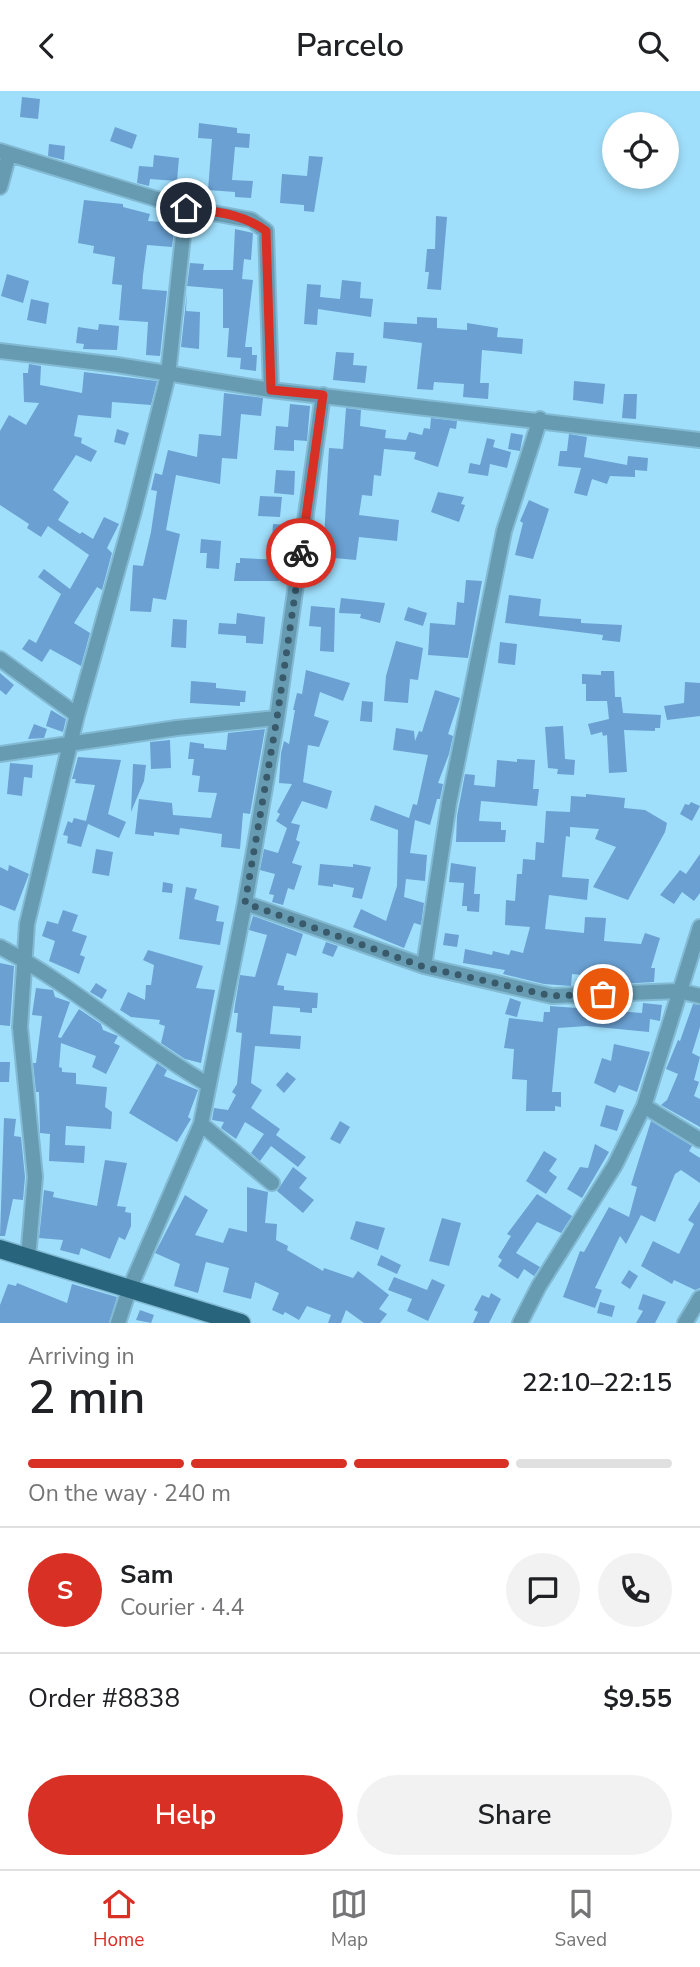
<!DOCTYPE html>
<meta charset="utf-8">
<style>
body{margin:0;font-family:"Nunito Sans",sans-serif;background:#f2f2f2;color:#202124;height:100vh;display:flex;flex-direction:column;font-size:26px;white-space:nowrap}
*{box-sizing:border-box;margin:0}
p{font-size:23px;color:#757577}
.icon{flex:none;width:38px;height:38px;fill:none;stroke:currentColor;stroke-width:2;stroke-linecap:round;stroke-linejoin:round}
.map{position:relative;height:1232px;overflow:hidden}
.side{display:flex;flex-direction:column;background:#fff;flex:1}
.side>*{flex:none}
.fabs{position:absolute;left:602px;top:21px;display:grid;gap:14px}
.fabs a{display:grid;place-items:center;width:77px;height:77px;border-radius:50%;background:#fff;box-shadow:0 4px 10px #0003;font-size:35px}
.pin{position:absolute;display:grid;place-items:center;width:60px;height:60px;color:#fff;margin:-30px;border:4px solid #fff;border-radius:50%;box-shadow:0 2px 7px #0007}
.courier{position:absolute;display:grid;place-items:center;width:70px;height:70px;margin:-35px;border:5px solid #d93025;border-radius:50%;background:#fff;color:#222;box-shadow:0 2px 9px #0007}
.head em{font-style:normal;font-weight:600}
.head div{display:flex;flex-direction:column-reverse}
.head{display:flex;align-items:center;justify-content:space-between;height:119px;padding:0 28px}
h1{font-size:46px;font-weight:600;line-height:52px}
.bar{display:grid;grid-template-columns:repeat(4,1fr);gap:10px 7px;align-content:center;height:84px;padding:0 28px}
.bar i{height:9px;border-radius:5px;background:#e0e0e0}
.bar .current{background:#d93025}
.bar p{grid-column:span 4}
.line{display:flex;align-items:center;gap:18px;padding:0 28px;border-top:2px solid #e0e0e0}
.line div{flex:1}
.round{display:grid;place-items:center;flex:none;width:74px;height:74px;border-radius:37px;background:#f2f2f2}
.primary-button{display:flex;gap:14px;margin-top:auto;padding:14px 28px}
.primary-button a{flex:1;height:80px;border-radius:42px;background:#d93025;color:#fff;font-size:28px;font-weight:600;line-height:80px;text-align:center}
.primary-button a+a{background:#f2f2f2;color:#202124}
header{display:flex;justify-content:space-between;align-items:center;height:91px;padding:0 28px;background:#fff;font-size:32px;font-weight:600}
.tabs{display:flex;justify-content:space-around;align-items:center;height:98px;border-top:2px solid #e0e0e0;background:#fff;font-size:19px;color:#757577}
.tabs a{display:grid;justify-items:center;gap:4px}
.tabs .current{color:#d93025}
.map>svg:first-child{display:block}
.building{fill:#6aa0d2}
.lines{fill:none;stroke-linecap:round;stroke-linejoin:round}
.minor-casing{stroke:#83bad3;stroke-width:18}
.major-casing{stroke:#83bad3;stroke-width:21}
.minor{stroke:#679bb2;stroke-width:14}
.major{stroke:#28657d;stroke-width:18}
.done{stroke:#385a6b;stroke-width:7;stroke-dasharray:0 12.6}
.route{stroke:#d93025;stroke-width:9}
</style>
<header><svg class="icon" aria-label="back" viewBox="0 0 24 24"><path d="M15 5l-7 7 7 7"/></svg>Parcelo<svg class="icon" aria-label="search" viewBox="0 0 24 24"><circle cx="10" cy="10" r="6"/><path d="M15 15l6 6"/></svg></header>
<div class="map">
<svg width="700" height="1232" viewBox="0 0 700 1232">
<rect width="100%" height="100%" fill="#a0dffb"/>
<path class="building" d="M22,6l18,2 -2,20 -18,-2z
M199,32l38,5v5l13,1 -1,14 -14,-1 -3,33 21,1 -2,17 -16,-1v-5l-27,-2 4,-51 -14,-1z
M115,36l22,8 -5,14 -22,-8z
M49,53l16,2 -1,14 -16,-4z
M154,64l25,3 -2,23 -27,-2 -1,7 -12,-3 2,-17 14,1z
M309,65l14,1 -9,55 -10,-1v-6l-24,-2 2,-29 25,2z
M84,109l39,4v3l27,7 -2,7 27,2 -3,24 -25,-2 -4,30 -1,14 25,2 -7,65 -14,-1 2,-33 -29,-2 3,-35 -10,-1 3,-27 -22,-4 1,-7 -16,-3z
M436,125l11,1 -6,73 -14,-1 2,-17h-4l2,-23h8z
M235,138l18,4 -2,27 -7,-1 -2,20 11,1 -8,67h7v8h5l-1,16 -16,-2 1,-11 -14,-1 2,-29h-6v-39l-36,-3 3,-23 14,1 -1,6h30z
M7,183l22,7 -6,22 -22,-7z
M342,189l19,2 -1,16 13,1 -2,18 -53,-8 -1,16 -13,-1 3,-40 14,1 -1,12 20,2z
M187,201l-1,19 14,1 -1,37 -18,-2z
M31,208l18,4 -3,21 -19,-4z
M417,226l20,1v10l30,2v-7l31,5 -1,9 26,2 -1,15 -40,-4 -2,33h9l-1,16 -25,-2 1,-13 -30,-2 -1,8 -16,-1 5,-46 -39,-5 1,-16 33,2z
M99,233l20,2 -2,24 -34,-1 1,-5 -8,-1 2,-16 20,3z
M336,261l18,1 -1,12 14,1 -2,17 -32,-3z
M29,273l12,2 -1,19 42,8 2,-21 73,9 -6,24 -39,-3 -1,16 -33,-3 -4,21 8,2 -1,5 16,8 -6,11 -15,-7 -23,35 16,12 -11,18 22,14 2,-2 11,7 11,-22 15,7 -12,24 5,5 -10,37 -5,-3 -23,36 16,10 -9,33 -31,-17 -8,13 -20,-13 7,-10 7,4 25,-49 -23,-17 6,-8 26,20 19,-34 -41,-29 -7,11 -14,-9 2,-4 -29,-19v-74l9,-16 17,10 13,-22 -15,-1 -1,-29h5z
M574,290l31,3 -2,20 -30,-4z
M224,302l39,5 -2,18 -20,-2 -4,45 -15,-1 -2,26 -44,-9 -10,55 14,4 -14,66 -13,-2 -2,14 -21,-1 3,-46 10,1 8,-34 6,-41 -6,-1 4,-17 7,2 6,-25 29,7 2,-23 22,2z
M624,303h13l-1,25 -14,-1z
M290,313l20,2 -3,35 -13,-1v11l-20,-1 2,-24 12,1z
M346,317l15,2 -1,16 26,4 -1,8 21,2 3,-8 13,3 2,-7 6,1 1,-11 26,3 -1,8 -6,-1 -12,39 -24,-8 2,-7 -32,-3 -3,27 -7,-1 -2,21 -10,-1 -3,20 40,5 -2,21 -38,-4 -3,23 -33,-3 6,-109 14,1z
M117,338l12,4 -4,12 -11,-3z
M511,342l12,2 -3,16 -12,-2z
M569,343l18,3 -3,20 43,8 1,-9 20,2 -1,13 -12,-1v7l-25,-1 -3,8 -15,-5 -5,17 -13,-3 7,-25 -23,-2 2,-15h7z
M487,347l8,2 -2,7 18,5 -4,16 -17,-4 -2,12 -20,-3 2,-10 10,2z
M276,379l19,1 -1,24 -20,-2z
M438,401l26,5 -3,7 4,1 -6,17 -28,-10z
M260,405l22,1 -2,20 -22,-1z
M529,409l20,9 -16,50 -18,-4 8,-32 -3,-2z
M273,433l15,1 -1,14 -15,-1z
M201,448l20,2 -2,28 -13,-1 1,-15h-7z
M240,467l41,2 -2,21h-45l2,-18h4z
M466,489l16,1 -14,77 -40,-3 2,-32 25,2 2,-23 7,1z
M509,504l32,4 -2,17 42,3v4l41,2 -2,17 -18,-2 1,-5 -98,-12z
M341,507l44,5 -5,20 -20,-5 1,-4 -22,-1z
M311,515l24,2 -1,44 -14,-1 1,-24 -12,-1z
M408,516l19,6 -4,13 -19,-6z
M237,522l28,4 -2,27 -17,-1v-7l-28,-2 1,-11 17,1z
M173,528l14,1 -1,28 -15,-1z
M396,550l27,7 -5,32 -8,-1 -2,24 -24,-2 2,-25z
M500,551l17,2 -2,21 -17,-2z
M306,579l44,13 -7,18 -23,-9 -6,24 15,5 -10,26 -11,-2 -5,37 29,9 -5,18 -25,-8 -11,22 9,2 -4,15 4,2 -8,21 10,3 -8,24 -6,-2 -5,17 -11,-3 2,-7 -5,-1 6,-20 -15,-4 4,-21 14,4 9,-25 -11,-7 4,-7 -3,-2 15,-28 -13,-1 2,-30 3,-12 5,3 6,-34h-2l4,-17 5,1z
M601,580h13l1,26h6l2,16 38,2 -1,13h-5v3l-31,-1 3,42 -18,1 -2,-38 -4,1 -1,-4 -11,3 -3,-11 21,-5 -2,-18h-21v-17h-4v-10l19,1z
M0,582l14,12 -8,10 -6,-5z
M191,590l25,2v5l30,3 -1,11h-5v4l-50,-3z
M685,591l15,1v33l-33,4 -3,-14 20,-3z
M435,599l25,8 -12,36 5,2 -4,18 -11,29 5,1 -3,15h-3l-7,26 -15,-5 -5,33 17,2 -2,26 -19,-2 -2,18 20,6 -3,22 -7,-2 -10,25 -51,-21 8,-18 25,12 11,-35 1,-56 -28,-10 5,-15 34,13 4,-14 4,1 11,-50 -35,-5 3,-22 18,3 1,10 4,-10 3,1z
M362,610l11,1 -1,20 -12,-1z
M51,619l15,9 -3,13 -17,-6z
M34,633l13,5 -3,9 -16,1z
M563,635l2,33 10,1 -1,15 -17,-1 1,-5 -10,-1 -3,-41z
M265,638l-15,85 -7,-1 -3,36 -19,-2 1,-13 -42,-6 -1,7 -25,-3v4l-19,-2 4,-35 33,4 1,12 38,3 6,-25 -19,-1 2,-16 -8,-1 2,-16h-6l2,-17 14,2v4l22,2 2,-17z
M170,649l1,28 -20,1 -1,-27z
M78,666l43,3 -13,54 18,8 -7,16 -31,-14 -7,23 -14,-4 1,-7 -5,-1 5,-14 4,2 2,-5 12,3 9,-36 -20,-2 1,-4h-4z
M517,668l18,1 -2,29h6l-2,17 -56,-5 -2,20 22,1v8h5l-1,12h-49l1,-26 8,-42 10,1 -1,10 21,2 2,-27 20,2z
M10,672l23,2 -1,13 -8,-1 -2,19 -15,-2z
M133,673l13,1 -2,16 -13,31z
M586,703l39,4 -1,10 21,2 22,13 -2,9 -37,68 -35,-13 23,-40 -21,-8 4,-10 -29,-2v10l-4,-1 -4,41 27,2 -2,21 -38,-5 -4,34 39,4 1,-16 21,1 -2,23 37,3 4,-11 15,5 -9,30h4l-1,14 -34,2 1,-13 -21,-2 -5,7 -23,-2 -1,12 -27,-2 -41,-10 2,-4 -42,-7 2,-14 27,6 1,-4 16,4 2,-5 12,3 7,-26 -25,-2 1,-25 9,1 2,-27h5l1,-15 12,1 1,-18 8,1 2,-32 24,1 1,-16 15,1z
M691,711l9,4 -8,15 -12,-7 5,-10 4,1z
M96,758l17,3 -4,24 -17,-3z
M700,763v39l-6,8 -12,-9 -8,12 -14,-9 20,-25 6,4z
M451,772l25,4 -2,27h6l-1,18 -12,-1v-5h-5l2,-23 -15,-1z
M320,773l33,3v-3l18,3 -9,32 -10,-2 2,-9 -21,-4v3l-15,-2z
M9,774l20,9 -14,37 -15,-6v-38l8,4z
M163,791l10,2 -1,9 -10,-1z
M186,796l11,2 -3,10 25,7 -3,15 8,1 -4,23 -41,-6z
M63,819l15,5 -6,16 15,5 -7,19 5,2 -6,17 -30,-13 6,-20 -13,-5 5,-15 11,3z
M253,825l50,18 -7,22 -9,-3 -10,32 7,1v4l34,3 -1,15h-5v5l-12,-1v-4l-27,-2 -3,28 31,2 -1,13 -45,-3 -4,37 11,7 -11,18 29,21 -4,6 30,22 -8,10 -27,-21 -11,15 -9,-8 13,-19 -19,-12 -9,17 -15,-11 3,-6 -12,-2 2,-12 14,2 8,-15 -4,-3 5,-8 5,-51 -6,-1 2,-19h-4l1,-8 5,-30 15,2 12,-42 -18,-5z
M445,842l14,2 -2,12 -14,-2z
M326,851l12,4 -5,11 -11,-4z
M148,859l55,16 -7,22 19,2 -14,73 -16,-4 -24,-16 4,-17 -6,-2 1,-4 -29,-3 -11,-7 8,-18 17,8 1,-15h5l3,-20 -11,-5z
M0,872l14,3 -4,60 -10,-1z
M96,892l11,7 -5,9 -12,-7z
M36,897l17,2 2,7 15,5 -12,35 3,1 18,-29 22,15 2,6 15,6 -4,7 6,3 -14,28 -14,-7 4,-11 -35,-13 -2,24 3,1v4l14,1v11l31,3 -2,20 7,5 -1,17 -45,-3 -1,19 20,1 -1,17 -35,-2 1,-27 -10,-1 -1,-41h-3l-3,-29h3l6,-47 -10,-1z
M510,907l11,4 -4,15 -12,-3z
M643,912l19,2 -2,16 -10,-2 -1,13 -62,-6 -29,2 -6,64h9v15l-6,-1v5h-29l1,-31 -15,-1 2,-30 -10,-1 5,-30 34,4 1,-10h6v-6l92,7z
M693,913l7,1v22l-8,26 8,4 -6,23 5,2 -5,14 6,3v28l-39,-22 6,-5 11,-26 -12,-5 12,-29 2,1z
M614,953l36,8 -13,40 -18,-7 -4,8 -21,-10 8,-25 9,3z
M0,971h10l-1,20h-9z
M157,972l10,7 -3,6 34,14 -10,27 3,2 -14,23 -48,-29z
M287,981l9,7 -12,14 -8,-8z
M606,1014l18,5 -7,21 -17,-5z
M4,1027l12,1 -2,17 7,1 4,40 -2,23 -10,-1 -8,37h-5z
M340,1030l10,6 -10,17 -10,-5z
M651,1030l41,25 -3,5 11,7v25l-19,-13 -6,4 -20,48 -14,-7 -15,29 -6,-8 -25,52 7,2 -7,18 -32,-11 17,-46 4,1 25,-45 20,10 8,-30 -6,-2z
M595,1053l14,8 -27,46 -15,-9 13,-22 8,1z
M544,1060l13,8 -8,12 8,6 -11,17 -20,-13z
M105,1069l22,3 -10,43 9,1 -1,5 6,1v13l-6,14 -6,-3 -9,22 -29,-11 -2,7 -19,-5 3,-10 -24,-2 5,-48 10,2 -1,5 44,9z
M293,1076l14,11 -8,10 15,12 -11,13 -26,-22z
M247,1096l21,5 -3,31 12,1 -1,16 12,6 -1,4 36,21 1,-3 29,10 5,-7 31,24 -10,14 8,5 -7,9h-16l-18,-13 -5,13h-13l3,-8 -24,-9 -8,14 -14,-8 -2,3 -11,-5 7,-17 -24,-11 -4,17 -28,-7 6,-24 -23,-6 -8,31 -24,-7 6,-22 -25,-11 30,-58 23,15 -13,25 28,8 6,-15 18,4z
M537,1103l35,22 -11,17 -24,-11 -21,31 24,14 -6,9 -10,-7 -6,10 -20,-13 4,-6 -4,-3 13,-21 -4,-2z
M700,1110v87l-5,2 -21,-10 -2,4 -31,-18 12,-25 26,13 15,-30 -6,-4z
M442,1127l19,5 -12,43 -20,-5z
M356,1130l29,7 -7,22 -28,-11z
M381,1164l20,10 -4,9 -20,-9z
M629,1179l9,6 -8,13 -9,-6z
M394,1186l33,13 5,-11 13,6 -17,36 -21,-10 5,-12 -24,-9z
M17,1192l50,20 5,-19 45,13 -8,26h-109v-18l8,-21 8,2z
M491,1202l10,6 -12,24h-16l5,-11 -4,-2 8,-15 7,3z
M643,1203l23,8 -11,21h-19l7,-12 -5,-2z
M600,1211l15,4 -3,11 -15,-4z
M140,1219l14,5 -3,8 -15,-3z"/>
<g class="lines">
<g class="minor-casing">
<path id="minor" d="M0,60l186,57 65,12 15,11 5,159
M0,96l9,-33
M0,260l117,14 154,25 429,50
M0,568l77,56
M0,663l177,-26 100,-10
M245,812l179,63 128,30 127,-5 21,5
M0,856c74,39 135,95 207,137
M424,875l25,-163 55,-272 36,-112
M644,1015l56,34
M201,1033l71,59
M28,1167l7,-81 -15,-150 7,-103 50,-209 57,-204 34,-136 18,-167
M118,1232l11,-33 72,-166 44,-221 32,-185 46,-323
M520,1232l19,-37 76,-121 29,-59 56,-179
M685,1232l15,-25"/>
</g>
<g class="major-casing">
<path id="major" d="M0,1158l241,74"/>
</g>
<use href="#minor" class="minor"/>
<use href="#major" class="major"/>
</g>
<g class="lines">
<path class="done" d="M301,462l-24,165 -32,185 179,64 128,29 51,-2"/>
<path class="route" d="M186,117c29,4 56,5 80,23l5,159 52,5 -22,158"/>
</g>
</svg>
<div class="fabs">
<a><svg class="icon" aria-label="locate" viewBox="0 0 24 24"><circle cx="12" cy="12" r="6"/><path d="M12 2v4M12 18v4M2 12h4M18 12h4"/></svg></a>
</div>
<div class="pin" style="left:603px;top:903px;background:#ea580c"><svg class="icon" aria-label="bag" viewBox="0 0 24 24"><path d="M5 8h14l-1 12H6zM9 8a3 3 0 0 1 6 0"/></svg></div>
<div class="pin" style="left:186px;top:117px;background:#1f2937"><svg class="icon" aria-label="home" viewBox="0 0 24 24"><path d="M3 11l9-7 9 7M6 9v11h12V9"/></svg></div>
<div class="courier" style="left:301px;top:462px"><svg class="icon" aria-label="bike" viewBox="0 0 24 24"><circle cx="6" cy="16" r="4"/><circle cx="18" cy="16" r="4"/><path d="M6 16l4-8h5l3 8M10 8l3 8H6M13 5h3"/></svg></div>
</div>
<section class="side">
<div class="head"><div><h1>2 min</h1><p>Arriving in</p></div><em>22:10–22:15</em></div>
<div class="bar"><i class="current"></i><i class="current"></i><i class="current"></i><i></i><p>On the way · 240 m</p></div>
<div class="line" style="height:126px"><b class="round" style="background:#d93025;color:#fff">S</b><div><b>Sam</b><p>Courier · 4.4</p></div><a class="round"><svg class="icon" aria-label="chat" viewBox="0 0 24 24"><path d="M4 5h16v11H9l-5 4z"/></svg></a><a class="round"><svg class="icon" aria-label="phone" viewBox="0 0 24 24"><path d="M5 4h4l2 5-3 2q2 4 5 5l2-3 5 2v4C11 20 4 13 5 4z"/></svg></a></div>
<div class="line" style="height:91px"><div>Order #8838</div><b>$9.55</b></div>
<div class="primary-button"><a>Help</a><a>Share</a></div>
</section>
<nav class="tabs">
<a class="current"><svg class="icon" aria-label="home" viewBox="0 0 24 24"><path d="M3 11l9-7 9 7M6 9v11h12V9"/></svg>Home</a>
<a><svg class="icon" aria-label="map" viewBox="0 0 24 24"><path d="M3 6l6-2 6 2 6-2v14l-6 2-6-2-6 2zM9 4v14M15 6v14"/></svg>Map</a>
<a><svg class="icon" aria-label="saved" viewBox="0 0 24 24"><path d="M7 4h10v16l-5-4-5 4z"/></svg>Saved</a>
</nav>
